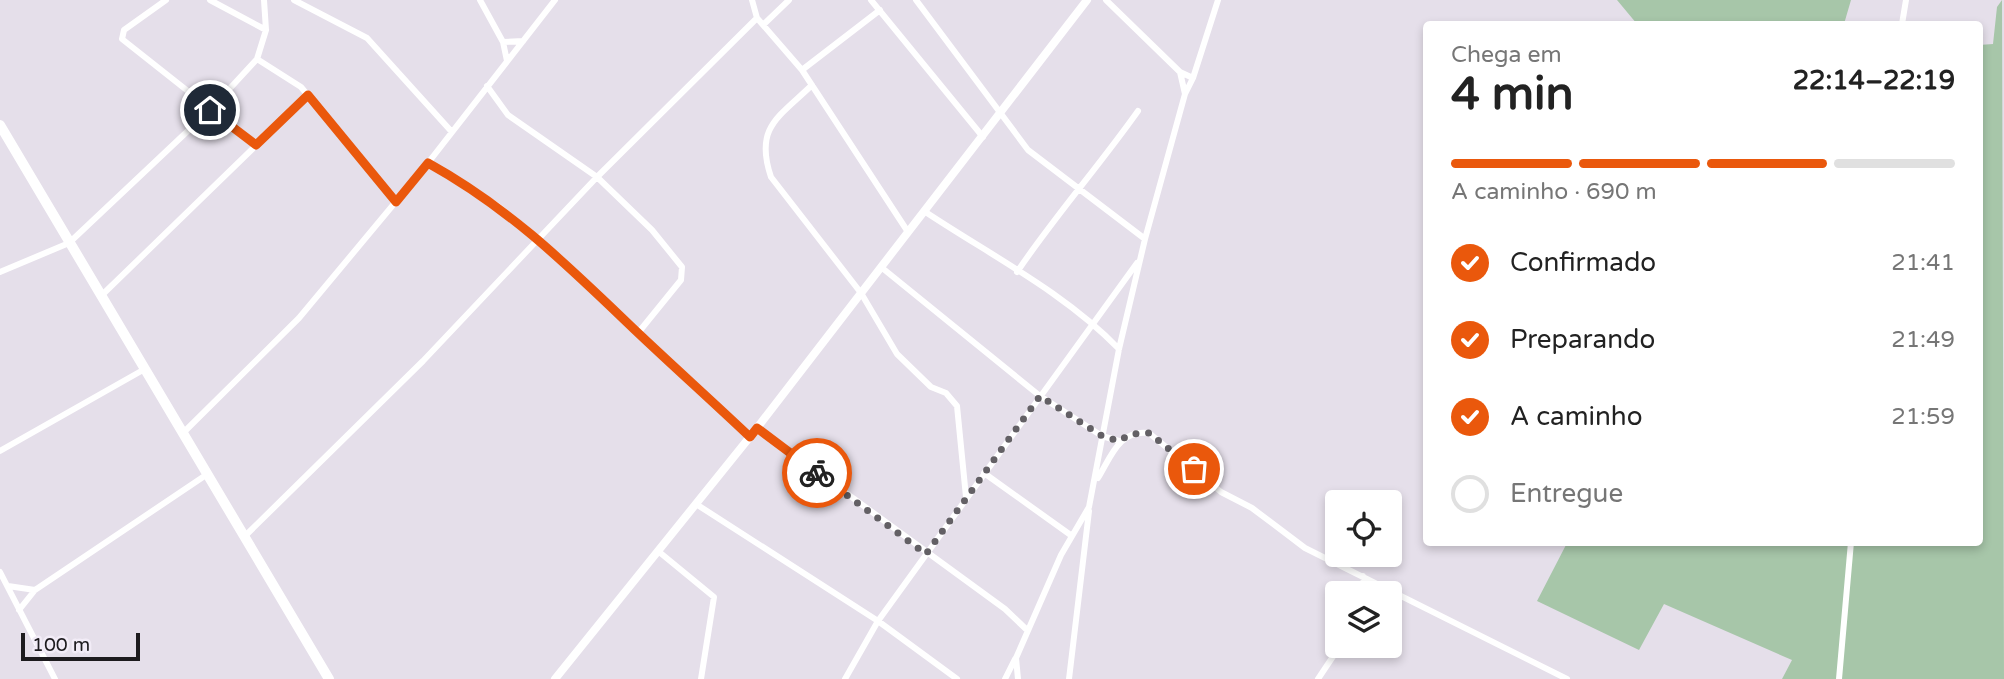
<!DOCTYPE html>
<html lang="pt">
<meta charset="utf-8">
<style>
body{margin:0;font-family:"Varela Round",sans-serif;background:#f6f6f6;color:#222;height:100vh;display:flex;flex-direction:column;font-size:26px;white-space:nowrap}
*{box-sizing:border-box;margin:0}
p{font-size:23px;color:#767676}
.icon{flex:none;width:38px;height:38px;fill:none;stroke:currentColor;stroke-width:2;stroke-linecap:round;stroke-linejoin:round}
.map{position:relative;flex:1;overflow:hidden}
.sheet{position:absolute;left:1423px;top:21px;width:560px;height:525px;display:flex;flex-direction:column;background:#fff;border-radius:7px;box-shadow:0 4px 10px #0003}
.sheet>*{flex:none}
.tools{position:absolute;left:1325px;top:490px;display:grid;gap:14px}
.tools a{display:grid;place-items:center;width:77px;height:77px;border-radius:7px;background:#fff;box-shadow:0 4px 10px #0003;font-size:35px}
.scale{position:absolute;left:21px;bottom:18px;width:119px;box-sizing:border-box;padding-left:7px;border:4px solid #1d1b1e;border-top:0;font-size:19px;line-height:24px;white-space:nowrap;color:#1d1b1e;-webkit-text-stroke:5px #f2ecf7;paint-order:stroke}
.pin{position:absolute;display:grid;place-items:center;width:60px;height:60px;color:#fff;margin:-30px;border:4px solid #fff;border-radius:50%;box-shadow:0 2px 7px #0007}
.courier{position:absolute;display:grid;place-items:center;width:70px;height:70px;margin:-35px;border:5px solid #ea580c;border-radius:50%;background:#fff;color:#222;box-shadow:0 2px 9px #0007}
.overview em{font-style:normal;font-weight:700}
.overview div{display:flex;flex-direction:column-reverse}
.overview{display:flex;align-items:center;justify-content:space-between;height:119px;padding:0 28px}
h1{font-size:46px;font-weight:700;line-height:52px}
.bar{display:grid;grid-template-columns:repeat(4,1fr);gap:10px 7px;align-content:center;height:84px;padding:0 28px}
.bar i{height:9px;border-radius:5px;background:#e0e0e0}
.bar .on{background:#ea580c}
.bar p{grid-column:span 4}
ol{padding:0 28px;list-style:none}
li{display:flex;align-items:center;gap:21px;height:77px}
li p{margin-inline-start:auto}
li .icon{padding:7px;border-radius:50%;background:#ea580c;color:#fff;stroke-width:4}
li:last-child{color:#767676}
li i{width:38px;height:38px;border:4px solid #e0e0e0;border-radius:50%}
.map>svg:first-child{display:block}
.green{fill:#a7c6a9}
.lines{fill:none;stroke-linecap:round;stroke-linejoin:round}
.minor{stroke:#fff;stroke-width:6}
.tertiary{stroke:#fff;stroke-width:8}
.primary{stroke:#fff;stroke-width:10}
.done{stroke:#636065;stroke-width:7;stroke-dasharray:0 12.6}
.route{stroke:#ea580c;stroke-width:9}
</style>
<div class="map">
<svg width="2004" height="679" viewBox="0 0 2004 679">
<rect width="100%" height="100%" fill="#e5dfea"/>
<path class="green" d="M1617,0h234l-7,24h-207z
M2002,0l2,679h-222l10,-19 -128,-56 -25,46 -102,-49 30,-58 412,-1v-497l14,-1 4,-37z"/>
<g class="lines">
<path class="minor" d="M166,0l-42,30 -2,9 134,106
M210,0l56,30
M294,0l73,38 84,93
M480,0l23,42 4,19
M752,0l5,18 45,52 106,162
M871,0l112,137
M916,0l112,150 117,89 -26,110 -30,158 -28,48 -45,103 2,21
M1106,0l74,72 13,6
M1902,24l4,-24
M763,25l26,-25
M503,42l20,-1
M257,59l44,28 95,115
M802,70l78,-60
M1180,72l5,22
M812,85c-33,32 -58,42 -41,92l90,116 36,61 34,33 15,6 11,13 9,91
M487,86l21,29 89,62 55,53 30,37 -1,13 -43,53
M428,163l70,43 40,32 212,199
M924,211c66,44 140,81 195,138
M1145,239l40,-145 8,-16 25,-78
M881,267l159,129 62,40 17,5
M0,272l69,-29 141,-133 47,-51 9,-29 -2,-30
M1017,272c38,-56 82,-106 121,-161
M101,296l207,-201
M757,428l248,181 22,21
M182,434l117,-116 129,-155 127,-163
M0,451l143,-81
M984,473l88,63
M1098,478c13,-21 21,-49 51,-45l72,59 31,16 53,40 262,131
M696,504l182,117 79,58
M245,536l178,-175 174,-184 160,-159
M658,551l56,46 -13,82
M0,572l55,107
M1363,576l2,17
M8,586l27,4
M19,610l16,-20 171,-115
M845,679l33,-58 259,-358
M1005,679l10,-20
M1069,679l20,-168
M1318,679l22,-33
M1839,679l12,-137"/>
<path class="tertiary" d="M555,679l202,-251 330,-428"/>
<path class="primary" d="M0,125l329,554"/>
</g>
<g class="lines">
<path class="done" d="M817,473l109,81 114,-158 62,40 17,5 12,-7 18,-1 45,36"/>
<path class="route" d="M210,110l46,35 52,-50 88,107 32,-39c83,46 140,103 208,168 38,36 76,70 114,106l7,-9 60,45"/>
</g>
</svg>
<div class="tools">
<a><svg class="icon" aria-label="locate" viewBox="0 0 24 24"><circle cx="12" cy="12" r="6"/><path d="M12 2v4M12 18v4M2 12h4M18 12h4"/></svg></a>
<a><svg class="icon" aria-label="layers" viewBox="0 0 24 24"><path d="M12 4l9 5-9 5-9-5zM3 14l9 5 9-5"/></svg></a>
</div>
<div class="scale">100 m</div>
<div class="pin" style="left:1194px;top:469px;background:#ea580c"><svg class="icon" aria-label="bag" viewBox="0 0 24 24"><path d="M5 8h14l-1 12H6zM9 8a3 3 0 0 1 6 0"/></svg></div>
<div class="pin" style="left:210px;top:110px;background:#1f2937"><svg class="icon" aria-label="home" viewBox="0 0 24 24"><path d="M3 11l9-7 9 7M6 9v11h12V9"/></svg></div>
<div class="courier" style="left:817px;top:473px"><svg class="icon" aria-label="bike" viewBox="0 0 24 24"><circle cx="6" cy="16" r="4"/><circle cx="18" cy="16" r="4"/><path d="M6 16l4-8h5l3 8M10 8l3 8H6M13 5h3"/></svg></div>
<section class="sheet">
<div class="overview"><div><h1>4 min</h1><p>Chega em</p></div><em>22:14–22:19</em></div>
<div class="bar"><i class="on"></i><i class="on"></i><i class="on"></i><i></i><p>A caminho · 690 m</p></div>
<ol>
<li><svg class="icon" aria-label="check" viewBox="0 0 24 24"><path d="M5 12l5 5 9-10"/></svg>Confirmado<p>21:41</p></li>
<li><svg class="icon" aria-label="check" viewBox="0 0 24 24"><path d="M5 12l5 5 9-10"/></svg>Preparando<p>21:49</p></li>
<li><svg class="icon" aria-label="check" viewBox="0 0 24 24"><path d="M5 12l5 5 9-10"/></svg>A caminho<p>21:59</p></li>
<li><i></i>Entregue</li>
</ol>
</section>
</div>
